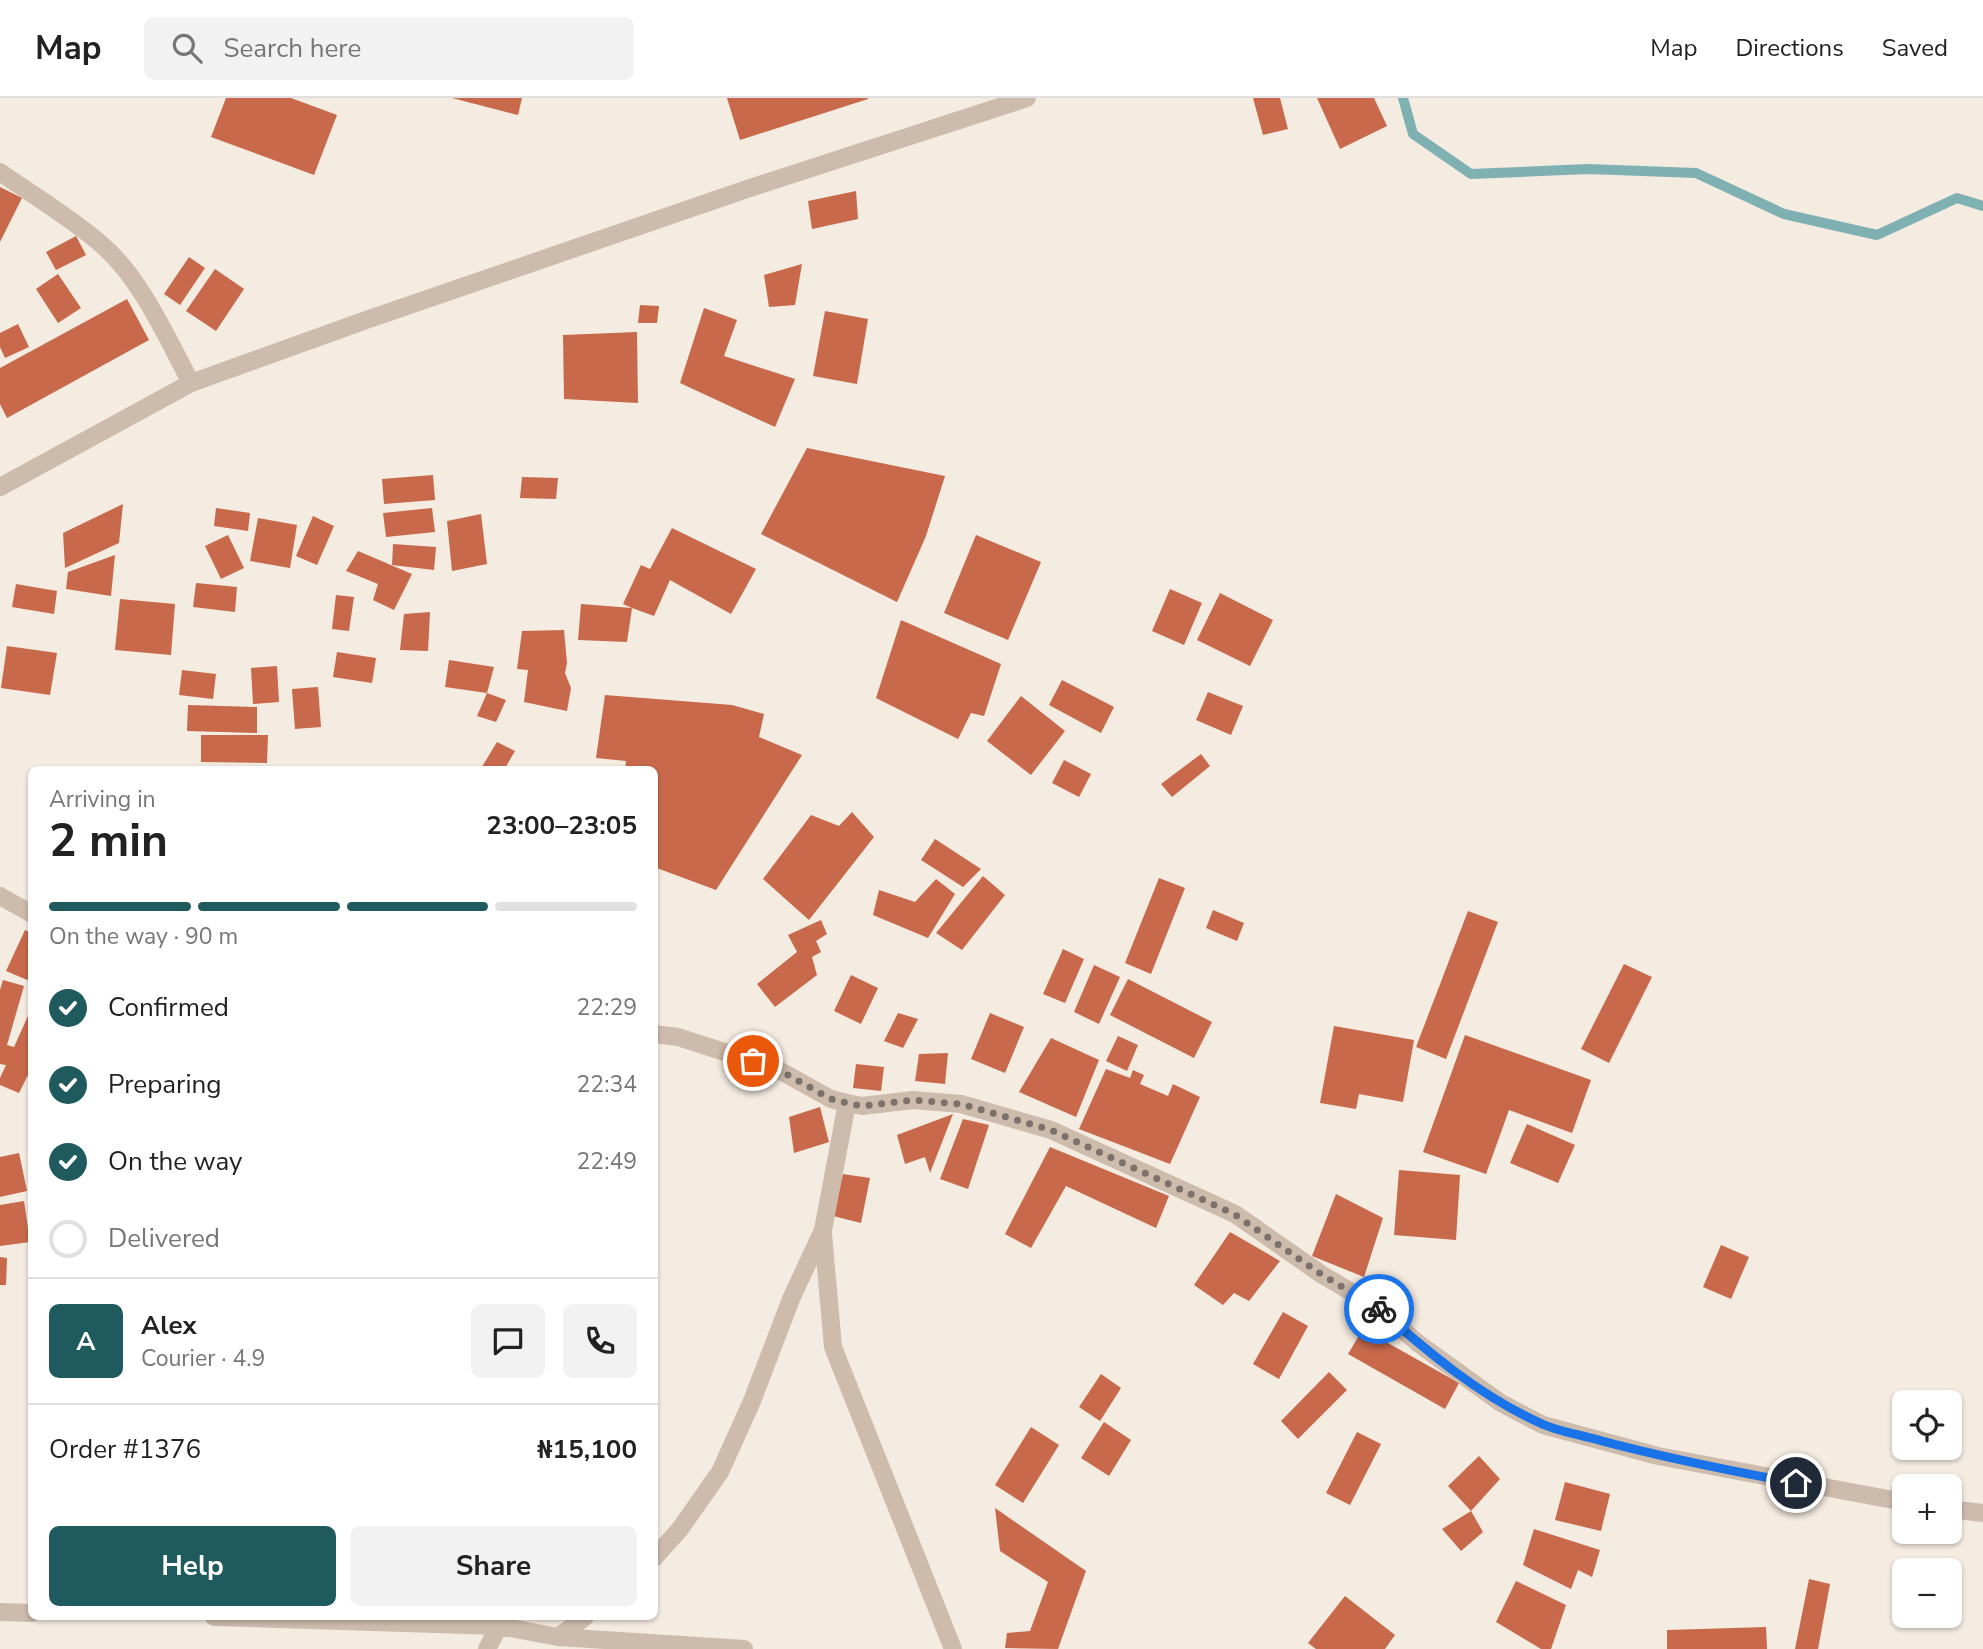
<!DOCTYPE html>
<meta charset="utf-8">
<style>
body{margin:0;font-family:"Nunito Sans",sans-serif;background:#f2f2f2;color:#222;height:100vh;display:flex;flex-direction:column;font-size:26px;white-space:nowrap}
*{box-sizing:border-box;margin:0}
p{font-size:23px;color:#767676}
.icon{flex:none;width:38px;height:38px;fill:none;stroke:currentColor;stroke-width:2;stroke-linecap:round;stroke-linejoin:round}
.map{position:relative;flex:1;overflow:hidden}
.drawer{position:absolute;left:28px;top:668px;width:630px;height:854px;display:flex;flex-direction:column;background:#fff;border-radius:10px;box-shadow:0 2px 5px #0004}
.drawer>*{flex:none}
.controls{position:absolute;left:1892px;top:1292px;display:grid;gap:14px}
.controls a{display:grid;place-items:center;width:70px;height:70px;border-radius:10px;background:#fff;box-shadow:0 2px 5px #0004;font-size:35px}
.pin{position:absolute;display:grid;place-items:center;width:60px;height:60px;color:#fff;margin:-30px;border:4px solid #fff;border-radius:50%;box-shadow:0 2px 7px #0007}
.courier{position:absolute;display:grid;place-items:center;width:70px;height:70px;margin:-35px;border:5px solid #1a73e8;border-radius:50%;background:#fff;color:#222;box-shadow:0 2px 9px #0007}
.head em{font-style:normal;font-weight:700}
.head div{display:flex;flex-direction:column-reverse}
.head{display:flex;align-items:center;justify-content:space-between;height:119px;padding:0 21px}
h1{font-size:46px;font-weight:700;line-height:52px}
.bar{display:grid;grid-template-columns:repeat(4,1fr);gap:10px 7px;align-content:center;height:84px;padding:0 21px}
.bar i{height:9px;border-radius:5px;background:#e0e0e0}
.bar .selected{background:#1f5a5e}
.bar p{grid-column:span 4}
.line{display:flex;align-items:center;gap:18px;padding:0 21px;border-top:2px solid #e0e0e0}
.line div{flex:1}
.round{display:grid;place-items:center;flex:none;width:74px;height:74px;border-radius:10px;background:#f2f2f2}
ol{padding:0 21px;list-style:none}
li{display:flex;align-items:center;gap:21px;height:77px}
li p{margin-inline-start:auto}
li .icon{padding:7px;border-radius:50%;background:#1f5a5e;color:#fff;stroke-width:4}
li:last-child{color:#767676}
li i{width:38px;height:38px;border:4px solid #e0e0e0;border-radius:50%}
.cta{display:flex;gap:14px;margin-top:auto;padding:14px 21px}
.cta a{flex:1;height:80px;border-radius:10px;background:#1f5a5e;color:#fff;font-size:28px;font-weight:700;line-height:80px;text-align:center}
.cta a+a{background:#f2f2f2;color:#222}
header{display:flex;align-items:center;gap:42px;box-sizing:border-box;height:98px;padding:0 35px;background:#fff;border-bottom:2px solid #e0e0e0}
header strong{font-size:33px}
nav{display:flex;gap:38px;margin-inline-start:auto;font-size:24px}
.search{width:490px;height:63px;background:#f2f2f2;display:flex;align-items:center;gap:18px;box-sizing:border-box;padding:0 24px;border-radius:10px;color:#767676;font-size:26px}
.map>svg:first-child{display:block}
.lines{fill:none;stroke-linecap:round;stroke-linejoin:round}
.stream{stroke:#7fb0b2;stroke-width:10}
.building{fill:#c8694b}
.minor{stroke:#cdbbac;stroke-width:18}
.tertiary{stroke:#cdbbac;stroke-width:18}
.done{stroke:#7c716b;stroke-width:7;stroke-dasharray:0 12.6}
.route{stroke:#1a73e8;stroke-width:9}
</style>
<header>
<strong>Map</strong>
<div class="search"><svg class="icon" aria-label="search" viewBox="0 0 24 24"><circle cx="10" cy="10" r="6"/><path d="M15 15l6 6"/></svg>Search here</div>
<nav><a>Map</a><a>Directions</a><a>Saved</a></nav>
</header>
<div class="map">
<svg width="1983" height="1551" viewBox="0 0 1983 1551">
<rect width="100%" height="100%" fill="#f4ebe1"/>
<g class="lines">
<path class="stream" d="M1403,0l10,36 58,40 117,-5 108,4 88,41 93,21 80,-37 26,8"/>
</g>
<path class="building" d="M226,0h65l46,17 -23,60 -103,-38z
M452,0h70l-4,17z
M727,0h141v1l-128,41z
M1253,0h27l8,31 -25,6z
M1317,0h57l13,28 -47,23z
M0,89l22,11 -22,44z
M856,93l2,28 -46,10 -4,-28z
M76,138l10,19 -30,15 -10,-18z
M189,159l16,11 -25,37 -16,-11z
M802,166l-7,41 -26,2 -5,-32z
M215,171l29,20 -28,42 -30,-20z
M58,176l23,34 -23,15 -22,-34z
M127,201l22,41 -142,78 -7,-14v-36z
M640,207l19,1 -2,17h-19z
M704,210l33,12 -13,36 71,23 -20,48 -95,-44z
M825,213l43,8 -11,65 -44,-8z
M18,226l11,23 -24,11 -5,-11v-14z
M637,234l1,71 -74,-4 -1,-64z
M807,350l138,28 -19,60 -29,66 -136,-68z
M433,377l2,25 -51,4 -2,-25z
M522,379l36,1 -2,21 -36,-1z
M123,406l-4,39 -54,25 -2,-35z
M216,410l34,5 -2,18 -34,-5z
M432,410l3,24 -49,5 -3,-24z
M481,416l6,50 -35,7 -5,-50z
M313,418l21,10 -17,39 -21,-9z
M258,420l39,7 -7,43 -40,-7z
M672,430l84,41 -25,45 -61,-34 -16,36 -22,-8 -5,34 -49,-2 3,-36 51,4 -9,-4 18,-39 9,4z
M228,437l16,33 -23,11 -16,-33z
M976,437l65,27 -33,78 -64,-27z
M393,446l43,3 -2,23 -42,-5z
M358,453l54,23 -18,36 -21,-10 5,-16 -32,-13z
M115,457l-4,41 -45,-7 2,-17z
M196,485l41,4 -2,25 -42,-5z
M16,486l41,7 -3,23 -42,-7z
M1170,491l32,14 -18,42 -32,-14z
M1220,495l53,27 -23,46 -53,-26z
M336,497l18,2 -5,34 -17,-2z
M120,501l55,5 -4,51 -56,-5z
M430,514l-2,39 -28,-1 4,-36z
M901,522l100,44 -17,52 -13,-3 -13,26 -82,-41z
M564,532l3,33 -2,10 6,15 -4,23 -43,-9 4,-32 -11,-1 5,-38z
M7,548l50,7 -7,42 -49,-7z
M337,554l39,6 -4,25 -39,-6z
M449,562l45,7 -7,26 -42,-6z
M277,568l2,36 -26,2 -2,-36z
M182,572l34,4 -3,25 -34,-4z
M1062,582l52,27 -13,26 -52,-28z
M318,589l3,40 -26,2 -3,-40z
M1208,594l35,14 -12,29 -35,-15z
M487,595l19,7 -10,22 -19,-6z
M605,597l127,10 32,9 -5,23 43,18 -86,135 -62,-23v-97h-29l1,-9 -30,-3z
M1021,598l44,35 -34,44 -44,-34z
M188,607l69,2v26l-70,-2z
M201,637h67l-1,28 -66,-1z
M497,644l18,9 -11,19h-24z
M1201,656l9,12 -38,31 -11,-13z
M1064,662l27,14 -12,23 -27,-14z
M852,714l22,25 -65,83 -46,-41 48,-64 28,11z
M935,741l46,30 -18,18 -42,-27z
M983,778l22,19 -43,55 -26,-17z
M1159,780l26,10 -34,86 -26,-11z
M936,781l19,15 -27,44 -55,-23 6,-25 36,12z
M1213,812l31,13 -7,18 -31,-13z
M1468,813l30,11 -52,137 -30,-12z
M821,822l6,14 -11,7 5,11 -9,5 5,18 -42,32 -18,-23 40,-32 -9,-17z
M25,832l7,3v49l-26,-11z
M1063,851l21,10 -19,44 -22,-9z
M1624,866l28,13 -43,86 -28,-14z
M1094,867l26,12 -21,47 -25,-12z
M851,877l27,13 -17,36 -27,-13z
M1128,881l84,43 -18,36 -84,-43z
M3,882l21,6 -17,59 7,2 18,-40v60l-13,26 -19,-8v-7l6,-13 -6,-1v-74z
M898,915l20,6 -15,29 -19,-7z
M990,915l34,14 -19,46 -34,-14z
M1334,928l80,14 -11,62 -44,-8 -3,15 -36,-6z
M1465,937l126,45 -19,53 -63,-23 -23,64 -63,-22z
M1118,938l20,9 -11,26 -21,-10z
M1051,940l48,22 -23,57 -57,-25z
M948,955l-3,31 -30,-3 4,-27z
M856,966l28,3 -3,24 -28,-3z
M1106,971l24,9 3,-8 11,5 -4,9 28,12 5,-12 27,13 -30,67 -91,-35z
M820,1009l9,35 -35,11 -5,-36z
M953,1016l-23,59 -5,-16 -20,7 -8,-29z
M963,1021l26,6 -21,64 -28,-10z
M1527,1026l48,21 -17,38 -48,-20z
M1050,1049l119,49 -13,32 -90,-42 -35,62 -26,-14z
M19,1055l8,38 -27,6v-40z
M1399,1072l61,5 -4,65 -62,-5z
M843,1076l27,4 -9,45 -28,-7z
M1336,1096l47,24 -19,59 -52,-21z
M24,1103l6,41 -30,4v-41z
M1230,1134l50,29 -31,40 -15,-8 -11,12 -29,-20z
M1721,1147l28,12 -18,42 -28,-12z
M0,1159l7,1 -1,27h-6z
M1283,1214l25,14 -29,53 -26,-15z
M1363,1231l96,54 -14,26 -97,-55z
M1329,1274l18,18 -49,49 -17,-18z
M1101,1276l20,14 -21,33 -21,-14z
M1104,1324l27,18 -22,36 -28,-18z
M1031,1329l28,18 -36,58 -28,-18z
M1357,1334l24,12 -31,61 -24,-12z
M1479,1358l21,23 -29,32 -23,-25z
M1565,1384l45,12 -9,37 -46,-11z
M995,1410l91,63 -28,78 -53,-1 2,-15 23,-2 18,-49 -48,-31z
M1471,1413l12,21 -22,19 -19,-22z
M1534,1431l66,21 -8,27 -14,-7 -7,19 -48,-24z
M1809,1481l21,5 -12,65h-23z
M1516,1483l50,24 -15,44h-10l-45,-27z
M1345,1498l50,39 -10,14h-69l-8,-6z
M1766,1529l1,22h-100v-19z"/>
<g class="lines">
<path class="minor" d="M0,74c34,24 70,45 101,72 40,34 66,94 90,139
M0,798l32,18
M654,936l24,3 99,32 54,30 16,4 15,3 51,-6 48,4 90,26 184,84 86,60 54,32 44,38 82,59 42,22 115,31 246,46
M823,1136l10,113 120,302
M1950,1411l33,4
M654,1460l26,-29 40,-57 32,-71 39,-102 32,-69 24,-127
M0,1514l32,1
M214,1519l285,9 59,11 186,12
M558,1539l27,-20
M487,1551l12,-23"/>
<path class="tertiary" d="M0,389l191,-104 178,-64 378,-130 280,-91"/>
</g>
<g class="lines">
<path class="done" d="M753,963l24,8 54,30 16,4 15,3 50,-6 49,4 90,26 183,84 87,60 58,35"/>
<path class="route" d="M1379,1211c49,43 101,87 161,114 19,9 42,12 62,18 64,17 129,30 194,42"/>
</g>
</svg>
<div class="controls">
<a><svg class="icon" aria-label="locate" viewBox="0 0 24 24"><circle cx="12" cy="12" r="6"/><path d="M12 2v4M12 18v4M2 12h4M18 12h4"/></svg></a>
<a>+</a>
<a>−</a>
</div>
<div class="pin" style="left:753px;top:963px;background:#ea580c"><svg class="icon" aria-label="bag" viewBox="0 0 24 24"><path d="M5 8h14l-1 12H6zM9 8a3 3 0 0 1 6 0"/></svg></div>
<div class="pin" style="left:1796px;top:1385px;background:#1f2937"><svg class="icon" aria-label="home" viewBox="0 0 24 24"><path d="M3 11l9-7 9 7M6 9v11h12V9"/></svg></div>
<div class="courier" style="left:1379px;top:1211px"><svg class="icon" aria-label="bike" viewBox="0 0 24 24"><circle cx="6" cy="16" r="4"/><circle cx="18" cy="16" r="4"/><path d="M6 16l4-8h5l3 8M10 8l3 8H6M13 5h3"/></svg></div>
<section class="drawer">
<div class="head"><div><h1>2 min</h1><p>Arriving in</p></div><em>23:00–23:05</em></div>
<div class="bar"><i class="selected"></i><i class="selected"></i><i class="selected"></i><i></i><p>On the way · 90 m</p></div>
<ol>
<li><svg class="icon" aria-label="check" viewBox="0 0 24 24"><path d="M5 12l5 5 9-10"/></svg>Confirmed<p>22:29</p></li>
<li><svg class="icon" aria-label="check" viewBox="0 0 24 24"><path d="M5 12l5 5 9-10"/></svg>Preparing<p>22:34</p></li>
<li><svg class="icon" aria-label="check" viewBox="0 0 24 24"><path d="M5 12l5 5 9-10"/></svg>On the way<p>22:49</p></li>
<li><i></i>Delivered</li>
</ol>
<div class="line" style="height:126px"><b class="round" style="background:#1f5a5e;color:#fff">A</b><div><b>Alex</b><p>Courier · 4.9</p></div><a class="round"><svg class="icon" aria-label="chat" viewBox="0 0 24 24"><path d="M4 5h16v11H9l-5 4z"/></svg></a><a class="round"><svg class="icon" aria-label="phone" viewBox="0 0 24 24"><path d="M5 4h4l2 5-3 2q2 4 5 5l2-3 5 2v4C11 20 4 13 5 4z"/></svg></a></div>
<div class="line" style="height:91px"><div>Order #1376</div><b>₦15,100</b></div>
<div class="cta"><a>Help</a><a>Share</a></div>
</section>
</div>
